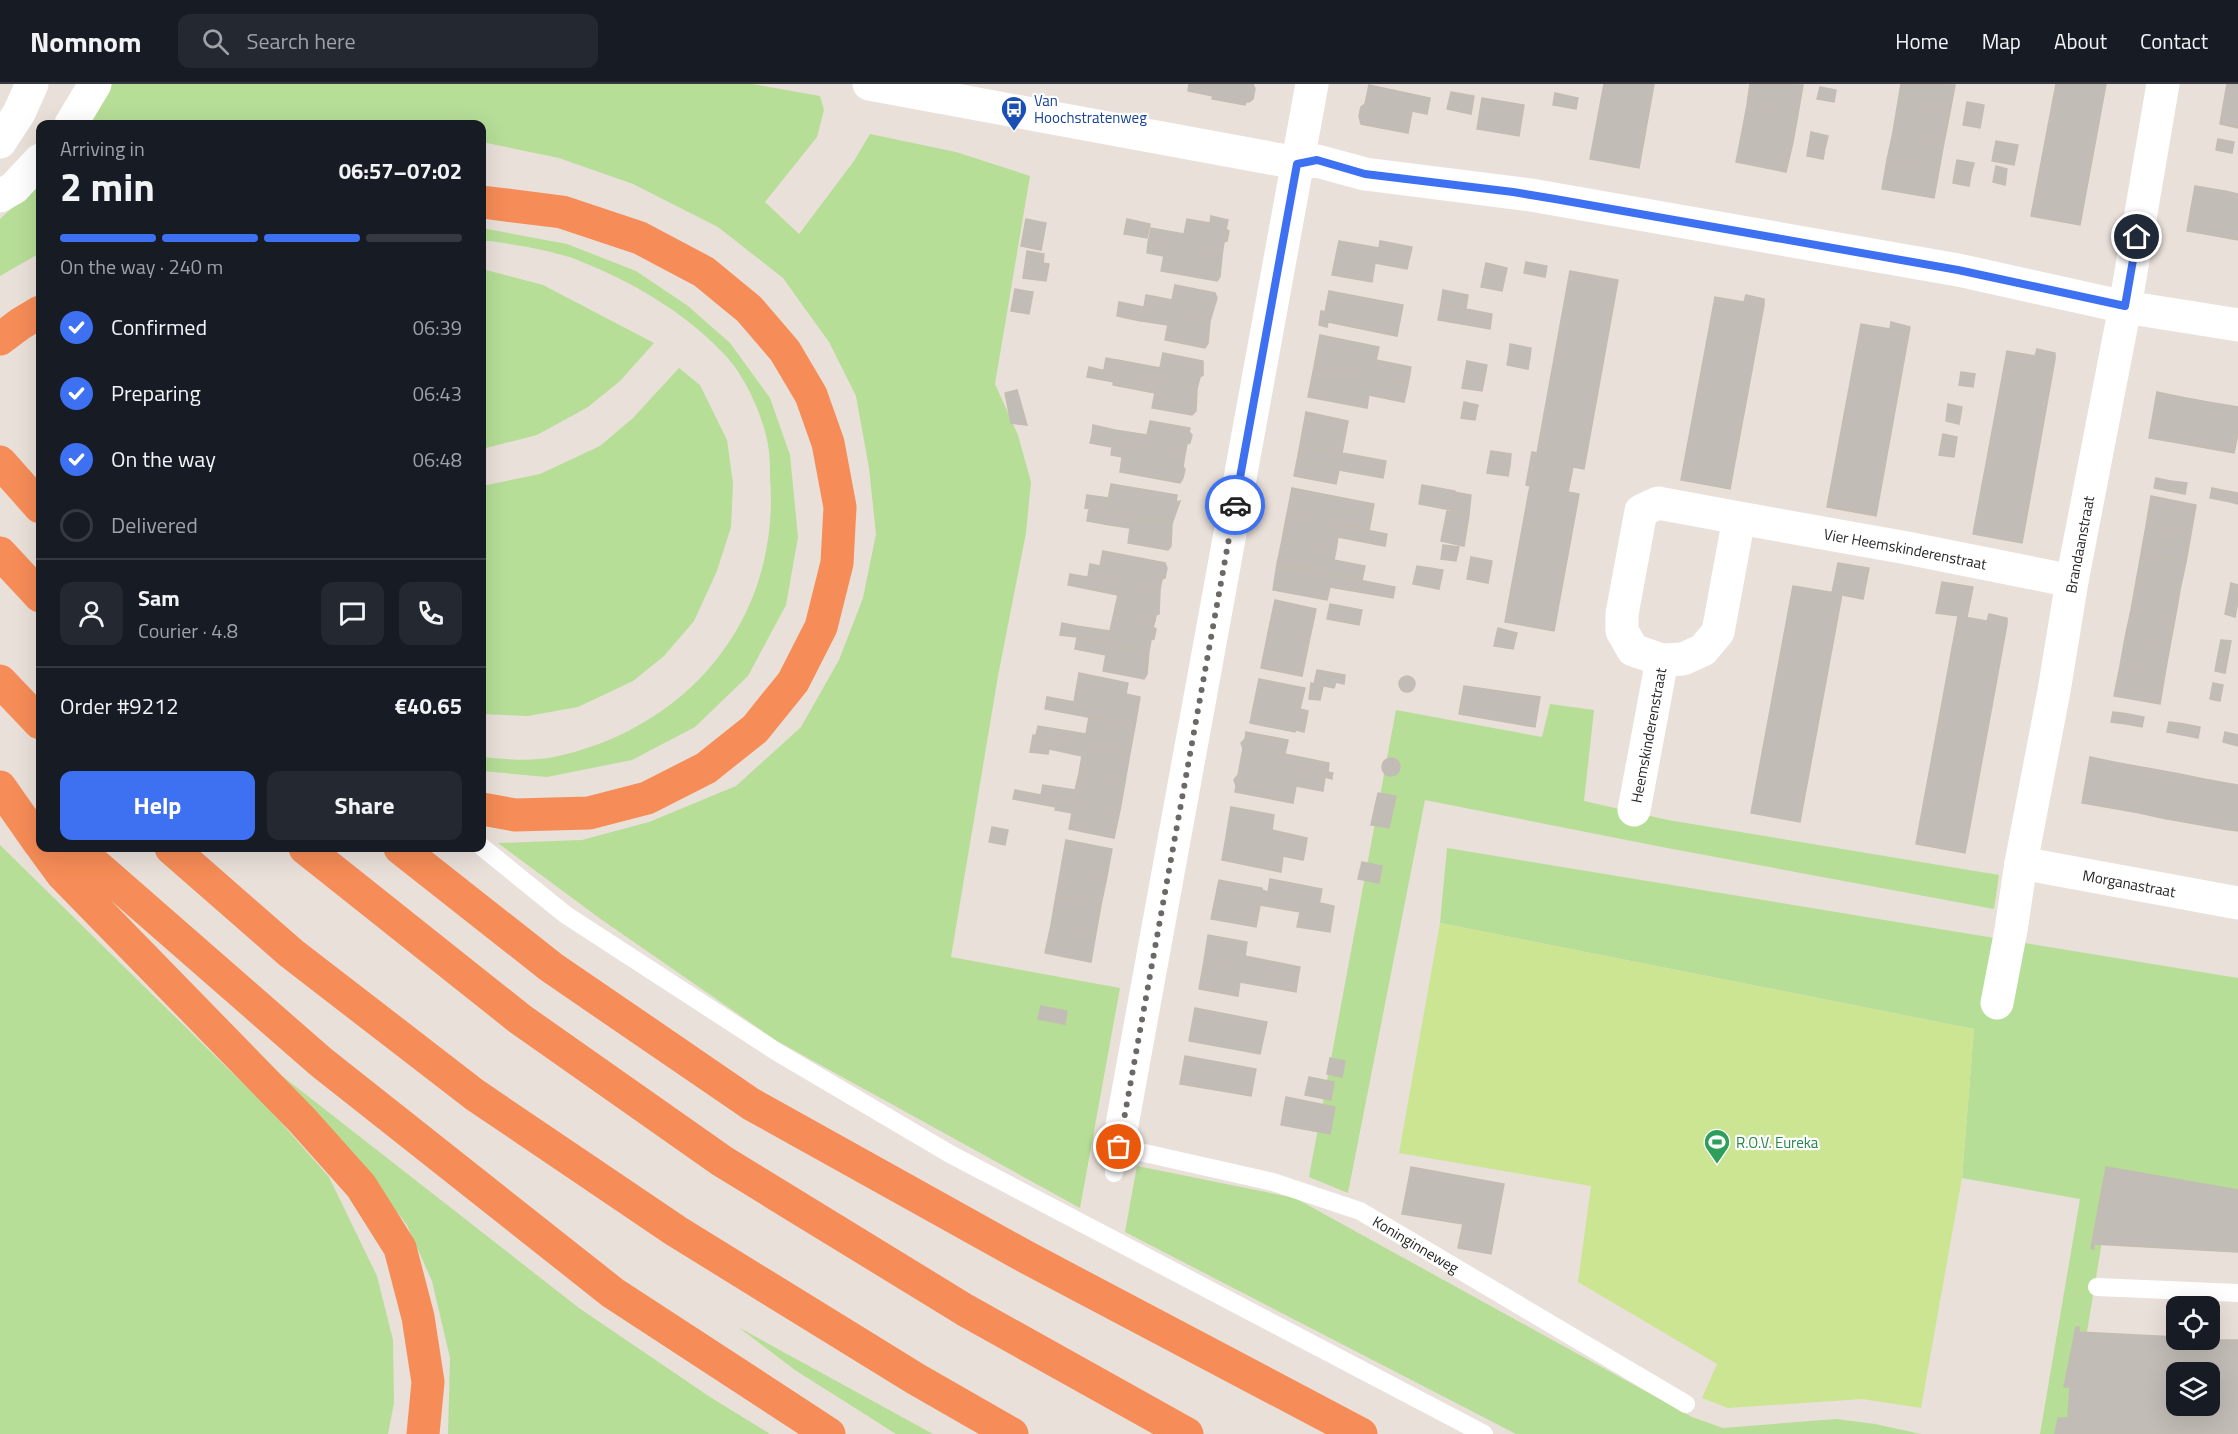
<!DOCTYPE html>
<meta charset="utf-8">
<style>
body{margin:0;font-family:"Titillium Web",sans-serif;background:#242831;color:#f1f3f6;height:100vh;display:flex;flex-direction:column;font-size:22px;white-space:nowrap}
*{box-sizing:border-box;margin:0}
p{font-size:20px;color:#9ea1a6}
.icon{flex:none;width:33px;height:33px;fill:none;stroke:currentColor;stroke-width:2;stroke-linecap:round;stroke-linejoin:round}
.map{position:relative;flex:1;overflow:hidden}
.sheet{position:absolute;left:36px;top:36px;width:450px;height:732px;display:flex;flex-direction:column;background:#171b24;border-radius:12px;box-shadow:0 6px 24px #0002}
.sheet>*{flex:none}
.fabs{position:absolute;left:2166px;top:1212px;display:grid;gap:12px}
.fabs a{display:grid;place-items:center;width:54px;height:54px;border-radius:12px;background:#171b24;box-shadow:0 6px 24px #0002;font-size:30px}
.pin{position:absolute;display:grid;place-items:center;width:51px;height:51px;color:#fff;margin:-26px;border:3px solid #fff;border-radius:50%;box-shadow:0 2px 6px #0007}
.courier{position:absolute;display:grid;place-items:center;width:60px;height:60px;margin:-30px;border:4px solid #3e71f1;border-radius:50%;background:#fff;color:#222;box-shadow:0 2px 8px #0007}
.summary em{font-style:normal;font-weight:700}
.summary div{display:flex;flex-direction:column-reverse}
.summary{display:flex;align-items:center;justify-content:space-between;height:102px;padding:0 24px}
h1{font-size:39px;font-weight:700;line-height:45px}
.bar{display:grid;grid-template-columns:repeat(4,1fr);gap:9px 6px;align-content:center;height:72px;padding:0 24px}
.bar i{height:8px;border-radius:4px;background:#363941}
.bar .selected{background:#3e71f1}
.bar p{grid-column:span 4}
.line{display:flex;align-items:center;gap:15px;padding:0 24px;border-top:2px solid #363941}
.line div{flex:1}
.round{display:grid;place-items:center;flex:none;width:63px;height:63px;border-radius:12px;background:#242831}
ol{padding:0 24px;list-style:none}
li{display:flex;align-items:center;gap:18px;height:66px}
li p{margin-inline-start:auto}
li .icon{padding:6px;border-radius:50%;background:#3e71f1;color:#fff;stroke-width:4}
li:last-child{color:#9ea1a6}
li i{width:33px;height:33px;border:3px solid #363941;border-radius:50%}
.cta{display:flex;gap:12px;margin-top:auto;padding:12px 24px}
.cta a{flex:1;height:69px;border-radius:12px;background:#3e71f1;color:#fff;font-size:24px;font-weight:700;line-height:69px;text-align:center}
.cta a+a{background:#242831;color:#f1f3f6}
header{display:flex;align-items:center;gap:36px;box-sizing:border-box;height:84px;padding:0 30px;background:#171b24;border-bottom:2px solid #363941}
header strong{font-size:28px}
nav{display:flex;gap:33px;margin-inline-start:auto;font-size:21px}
.search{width:420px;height:54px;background:#242831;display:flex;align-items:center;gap:15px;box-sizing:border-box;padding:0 21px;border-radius:12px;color:#9ea1a6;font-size:22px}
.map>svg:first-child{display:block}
.green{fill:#b6de97}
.pitch{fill:#cbe593}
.building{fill:#c1bcb5;stroke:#c4bcb3;stroke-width:1.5;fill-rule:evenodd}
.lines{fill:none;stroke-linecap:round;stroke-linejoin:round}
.lane{stroke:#fff;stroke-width:18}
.street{stroke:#fff;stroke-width:33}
.secondary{stroke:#fff;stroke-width:33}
.highway{stroke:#f68c57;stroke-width:33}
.done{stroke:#6b6865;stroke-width:6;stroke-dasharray:0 10.8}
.route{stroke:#3e71f1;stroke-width:8}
.labels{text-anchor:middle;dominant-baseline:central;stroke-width:4.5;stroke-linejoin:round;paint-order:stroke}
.transit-label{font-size:15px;fill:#164399;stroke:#fff;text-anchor:start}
.street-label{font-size:15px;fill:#272727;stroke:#fff}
.leisure-label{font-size:15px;fill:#27864d;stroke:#fff;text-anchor:start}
</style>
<header>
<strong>Nomnom</strong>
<div class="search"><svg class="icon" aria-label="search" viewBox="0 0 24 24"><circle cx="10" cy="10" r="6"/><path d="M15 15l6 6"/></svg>Search here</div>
<nav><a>Home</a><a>Map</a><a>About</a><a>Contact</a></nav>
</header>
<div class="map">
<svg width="2238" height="1350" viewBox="0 0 2238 1350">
<rect width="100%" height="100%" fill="#e9e0d9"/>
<path class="green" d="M108,0h644l68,12 4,14 -7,27 -52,65 34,32 55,-73 16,-27 86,18 74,24 -35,208 23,51 13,47 -5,51 -28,143 -47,281 169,31 -40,220 -303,-167 -175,-121 -104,-77 84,-3 67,-18 87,-36 65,-59 38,-67 24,-62 13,-64 -7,-66 -13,-72 -27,-54 -46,-64 -65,-51 -85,-43 -74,-26 -77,-16v-18h-398z
M40,94v75l-40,23v-57l26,-24z
M482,144l85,16 69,27 52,35 42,37 40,55 20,57 8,82 -12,68 -38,71 -53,51 -63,33 -85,17 -65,-6v-14c23,2 48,5 72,0 136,-29 227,-140 216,-280 0,-11 0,-22 -2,-32 -5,-29 -22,-67 -42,-89 -37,-40 -85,-69 -134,-90 -10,-4 -20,-9 -30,-11 -23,-7 -47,-10 -71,-14h-9z
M482,185l61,16 111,58 -34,38 -32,26 -51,28 -55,14z
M679,284l21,17 27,55 6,43 -2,44 -14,44 -23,50 -30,35 -31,25 -55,26 -50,9 -46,-2v-228l58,-12 60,-28 33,-28z
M1550,620l44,6 -10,91 84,19 331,55 -5,34 -332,-62 -237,-47 -77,393 -39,-16 87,-467 146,27z
M0,761l269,264 60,68 48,99 16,64 1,63 -6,31h-388z
M1447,764l791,130v212l-124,-21 -44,265h-30l40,-235 -118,-21 12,-149 -534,-106z
M254,970l325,254 131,89 60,37h-322l2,-76 -18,-77 -25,-56 -47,-60z
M1137,1082l158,32 397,219 31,11 113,-9 39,5 46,10h-405l-391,-202z
M738,1243l195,107h-37l-101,-64z"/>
<path class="pitch" d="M1440,839l534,106 -12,149 -41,230 -59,-9 -134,9 -26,-10 15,-34 -139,-82 13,-96 -192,-33z"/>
<path class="building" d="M1189,0h64l2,5 -2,10 -4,3h-3l-1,3 -33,-6 1,-3 -25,-5z
M1604,0h50l-15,84 -49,-9z
M1750,0l53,1 -5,29 -51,-9z
M1901,0l54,1 -5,27 -52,-10z
M2056,0h50l-26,141 -49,-9z
M2227,0h11v14l-13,-3z
M1369,1l61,13 -3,16 -15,-3 -4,22 -47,-9 -2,-8 2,-9 4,-3z
M1820,3l16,3 -2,12 -17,-3z
M1451,8l23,4 -3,18 -24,-5z
M1555,9l23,5 -2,11 -23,-4z
M2225,11l13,3v30l-18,-4z
M1482,14l42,7 -5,31 -42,-7z
M1898,18l52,10 -6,30 -51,-10z
M1967,18l17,3 -2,12 -17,-3z
M1747,21l51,9 -5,28 -51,-10z
M1965,30l17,3 -2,11 -17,-3z
M1742,48l51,10 -7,30 -50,-10z
M1811,48l17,4 -3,12 -16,-4z
M1893,48l51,10 -5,28 -52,-10z
M2218,55l16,3 -2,11 -16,-3z
M1996,57l22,4 -4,20 -22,-4z
M1809,60l16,4 -2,11 -16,-3z
M1887,76l52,10 -5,28 -52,-9z
M1957,76l17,3 -3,11 -16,-3z
M1996,82l11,3 -2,16 -12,-3z
M1955,87l16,3 -2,12 -16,-3z
M2195,102l30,5 -9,45 -29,-5z
M2225,107l13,3v46l-22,-4z
M1211,132l17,4 -2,9 3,2 -2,10 -3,1 -2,14 -74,-13 3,-15 33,6 3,-15 23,4z
M1026,135l20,4 -5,27 -20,-4z
M1127,135l23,5 -3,14 -23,-4z
M1339,157l40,7 1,-7 32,6 -5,22 -32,-6 -3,19 -40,-7z
M1148,159l74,13 -2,21 -3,4 -56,-10 3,-15 -17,-3z
M1027,167l17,3 -1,9 6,1 -3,17 -23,-3z
M1526,178l21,4 -2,11 -21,-4z
M1486,179l21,5 -5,23 -21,-4z
M1570,187l48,9 -34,189 -11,-2 -5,25 11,2 -25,137 -49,-9 25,-136 -4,-1 6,-33 5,1z
M1175,201l40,8 2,5 -7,23 -66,-14 2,-12 26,5z
M1015,205l18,3 -4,22 -18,-3z
M1443,206l25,5 -2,13 -25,-4z
M1329,207l74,14 -6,31 -69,-14 -1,5 -8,-2 2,-14 4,1z
M1746,211l18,4v6l-34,184 -49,-9 34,-183 29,5z
M1119,218l25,5 -3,14 -24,-5z
M1441,220l51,10 -2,15 -52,-9z
M1144,223l66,14 -2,22 -3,5 -40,-8 3,-15 -27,-4z
M1891,238l19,5 -34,189 -49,-9 34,-183 29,5z
M1320,251l59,12 -3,13 35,7 -3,17 -94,-17z
M1510,260l21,4 -1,9 -21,-3z
M2037,265l18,4v6l-33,184 -49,-9 34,-183 28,5z
M1163,269l40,8v14l-3,2 -3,12 -82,-16 2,-13 43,8z
M1509,270l21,3 -2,12 -21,-4z
M1106,274l11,2 -2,13 -11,-3z
M1467,277l20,4 -5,26 -20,-3z
M1089,283l26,6 -2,9 -26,-5z
M1314,283l94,17 -4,18 -35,-7 -2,13 -59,-11z
M1961,288l14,2 -2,13 -14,-2z
M1115,289l82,16 -1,22 -4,4 -40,-7 3,-15 -42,-8z
M1017,306l10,35 -16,-2 -6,-30z
M2157,308l29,6 -8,45 -29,-5z
M2186,314l28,5 -8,45 -28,-5z
M1464,318l14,3 -3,15 -14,-2z
M2214,319l24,4v26l-4,20 -28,-5z
M1948,320l14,3 -3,17 -13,-3z
M1306,328l42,9 -6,32 -42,-8z
M1150,337l40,7 -1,4 3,3 -2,8 -3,1 -2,10 -72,-14 2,-10 32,5z
M1093,341l22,5 -2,10 -21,-5z
M1943,350l14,3 -3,20 -15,-2z
M1092,351l21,5 -1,7 -22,-4z
M1113,356l72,14 -2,13 2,2 -2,9 -3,5 -60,-11 2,-15 -11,-2z
M1300,361l86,16 -3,17 -44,-8 -3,14 -42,-8z
M1491,367l20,3 -1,11 -21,-4z
M1489,377l21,4 -2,11 -21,-3z
M2156,394l15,3 -2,10 -15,-3z
M2171,397l16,2 -2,11 -16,-3z
M1111,400l66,11 -1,7 4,-1 -8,23 -66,-13z
M1422,401l33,6 -4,19 -32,-6z
M1292,404l82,16 -5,26 -82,-16z
M2212,404l15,3 -1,10 -16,-3z
M2227,407l11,2v11l-12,-3z
M1454,408l17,3 -2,19 -18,-3z
M1087,411l21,3 -2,13 -21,-3z
M2151,412l45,9 -5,29 -45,-8z
M1089,424l17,3 -2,13 -17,-3z
M1106,427l66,13 -1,22 -3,4 -40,-7 2,-15 -26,-4z
M1447,427l22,4 -5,31 -23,-5z
M1287,430l100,20 -2,12 -47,-9 -2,13 -54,-10z
M2146,442l45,8 -5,28 -45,-8z
M1282,456l54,10 -2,10 31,6 -3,14 -85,-16z
M1443,461l16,2 -3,14 -15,-2z
M1103,467l62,12 2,5 -2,10 -3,1 -2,11 -72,-13 2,-13 10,2z
M2141,470l45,8 -6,28 -44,-8z
M1471,473l21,4 -2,11 -21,-4z
M1838,479l31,5 -6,31 -31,-6z
M1277,480l118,23 -2,11 -63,-11 -3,13 -54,-10z
M1417,482l26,4 -4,19 -26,-5z
M1469,484l21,4 -2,11 -21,-4z
M1070,490l90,16 -1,24 -3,1 -1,6 -41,-8 4,-18 -50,-10z
M1942,498l31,5 -6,30 -31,-4z
M2136,498l44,8 -5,29 -44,-9z
M2231,499l7,2v16l-10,-2z
M1793,502l49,8 -42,228 -49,-9z
M2228,515l10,2 -3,16 -10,-3z
M1275,516l41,9 -7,33 -41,-9z
M1330,520l32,6 -3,15 -32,-6z
M2131,526l44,9 -5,27 -45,-8z
M1114,529l41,8 -2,6 3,2 -2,10 -3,1 -2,11 -73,-14 1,-11 33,5z
M1989,530l18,4v6l-42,229 -49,-9 42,-228 29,5z
M1062,539l15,3 -1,11 -16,-2z
M1498,544l19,5 -4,16 -19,-3z
M1268,549l41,9 -7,34 -41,-8z
M1077,554l72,13 -2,23 -3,5 -41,-8 3,-16 -31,-6z
M2125,554l45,8 -5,28 -45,-8z
M2221,556l10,1 -3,16 -10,-2z
M2218,571l10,2 -3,16 -10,-2z
M2120,582l45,8 -5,30 -46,-8z
M1317,586l28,5 -1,9 -8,-2 -2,6 -20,-4z
M1079,589l49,10 -2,11 14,3 -5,29 -90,-17 2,-12 27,5z
M1399 600a8 8 0 1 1 16 0a8 8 0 1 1-16 0Z
M1259,595l46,9 -5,21 8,2 -4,21 -8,-2 -1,2 -45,-9z
M1311,599l12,3 -3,14 -11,-1z
M2213,599l10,2 -3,16 -10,-2z
M1464,602l76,11 -5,30 -76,-13z
M2113,628l15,2 -2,10 -15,-2z
M2128,630l16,3 -2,10 -16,-3z
M1089,633l46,9 -5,27 -94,-18 2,-9 48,8z
M2169,638l15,2 -1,11 -16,-3z
M2184,640l16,3 -2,11 -15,-3z
M1246,648l42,8 -3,14 44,9 -1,9 5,1 -1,3 -91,-17 2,-10 -2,-6 4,-4z
M2225,648l13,3v11l-15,-4z
M1033,651l18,3 -3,16 -18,-2z
M1051,655l79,14 -5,29 -46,-9 3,-17 -33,-7z
M2090,673l29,6 -8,45 -29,-5z
M1382 683a9 9 0 1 1 18 0a9 9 0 1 1-18 0Z
M1241,675l91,17v3l-7,-2 -2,14 -27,-5 -3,17 -58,-11 1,-6 -2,-6 4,-5z
M2119,679l28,5 -8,45 -28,-5z
M2147,684l28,5 -8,46 -28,-6z
M1079,689l46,9 -5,28 -79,-15 2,-10 32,5z
M2175,689l29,6 -9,45 -28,-5z
M2204,695l28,5 -9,45 -28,-5z
M2232,700l6,1v46l-15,-2z
M1015,706l105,20 -6,28 -45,-9 3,-16 -17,-3 1,-3 -43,-8z
M1378,709l18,3 -7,32 -18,-3z
M1231,723l43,8 -2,15 35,8 -2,13 -79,-14z
M992,743l16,3 -3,15 -16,-3z
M1226,753l79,14 -2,9 -20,-4 -2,16 -59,-12z
M1066,756l46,9 -5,27 -46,-8z
M1362,778l20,4 -3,17 -21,-4z
M1061,784l46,8 -6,29 -45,-9z
M1270,795l52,10 -5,26 -57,-10 -4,22 -45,-8 8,-39 43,8v2l6,2z
M1056,812l45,9 -5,28 -45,-8z
M1320,819l14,3 -4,26 -33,-5 3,-15 17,3z
M1051,841l45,8 -5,29 -46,-9z
M1208,851l39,7 -2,14 55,11 -2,11 -94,-17z
M1204,877l94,17 -2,14 -56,-10 -2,14 -39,-7z
M1041,922l26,5 -2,13 -27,-5z
M1195,924l72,14 -7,32 -71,-13z
M1185,972l71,13 -5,27 -71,-12z
M1330,974l15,3 -3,16 -15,-3z
M1309,993l25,5 -3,18 -26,-5z
M1286,1013l49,10 -5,27 -49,-9z
M1411,1083l93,17 -13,70 -33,-6 5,-24 -61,-10z
M2106,1083l132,23v62l-144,-8v5l-3,-1z
M2076,1243h3v5l97,5v3h62v94h-183l3,-16h10l2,-31h-6zM2176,1288h34v34h-34z"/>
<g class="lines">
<g class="lane">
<path d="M482,763l84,68 211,137 173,102 534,280"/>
<path id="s1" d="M1114,1089l4,-26 155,35 87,29 326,193"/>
<path d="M2097,1203l141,6"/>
</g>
<g class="street">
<path id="s2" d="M1739,434l-81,-15 -17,8 -19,103v17l11,19 29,10 21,-1 20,-9 15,-18 21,-114 168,30 165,33"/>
<path id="s3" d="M1634,726l28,-150"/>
<path id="s4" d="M2021,779l217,40"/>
<path id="s5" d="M1997,919l14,-73 10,-67 33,-172 18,-110 53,-274 38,-223"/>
<path d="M1118,1063l194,-1063"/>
</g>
<path class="secondary" d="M869,0l428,79 20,-2 48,13 166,21 427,75 167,37 113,18
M71,40l24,-40
M0,58l19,-29 13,-29
M0,112l14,-8 26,-28"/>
<path class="highway" d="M482,118l80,10 78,26 64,34 45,37 36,42 26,44 17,48 12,64 -3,56 -16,64 -28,55 -38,47 -49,39 -59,30 -58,15 -74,2 -33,-6
M0,255l20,-15 20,-12
M0,378l40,45
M0,469l40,43
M0,597l40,42
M0,703l40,57
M43,764l19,26 240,246 59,66 39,62 18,69 10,65 -5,52
M76,764l245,214 292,231 216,141
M171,764l120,105 184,142 201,136 240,148 96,55
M305,764l215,171 202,142 243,149 222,124
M400,764l151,119 200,137 275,153 335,177"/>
</g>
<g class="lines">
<path class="done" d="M1119,1063l116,-642"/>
<path class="route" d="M1235,421l62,-341 20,-4 48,14 148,18 42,7 403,71 167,36 12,-69"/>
</g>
<defs>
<g id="bus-pin" transform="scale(1.35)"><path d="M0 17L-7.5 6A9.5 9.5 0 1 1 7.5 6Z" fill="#1a4fb4" stroke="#fff"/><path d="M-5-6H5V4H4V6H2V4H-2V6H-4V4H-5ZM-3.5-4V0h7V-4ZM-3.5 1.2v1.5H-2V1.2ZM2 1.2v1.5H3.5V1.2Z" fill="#fff"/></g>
<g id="stadium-pin" transform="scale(1.35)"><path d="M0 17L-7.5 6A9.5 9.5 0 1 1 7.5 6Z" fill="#2e9e5b" stroke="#fff"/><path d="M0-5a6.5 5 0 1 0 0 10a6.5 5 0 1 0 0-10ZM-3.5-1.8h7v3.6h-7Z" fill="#fff"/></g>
</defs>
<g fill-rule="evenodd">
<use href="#bus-pin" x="1014" y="25"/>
<use href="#stadium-pin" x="1717" y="1058"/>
</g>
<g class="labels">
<g class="transit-label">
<text x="1034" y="16">Van<tspan x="1034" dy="17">Hoochstratenweg</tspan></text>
</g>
<g class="street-label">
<text stroke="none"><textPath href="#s5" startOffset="466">Brandaanstraat</textPath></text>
<text stroke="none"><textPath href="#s2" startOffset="627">Vier Heemskinderenstraat</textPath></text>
<text stroke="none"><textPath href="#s3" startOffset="76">Heemskinderenstraat</textPath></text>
<text stroke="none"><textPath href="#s4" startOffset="110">Morganastraat</textPath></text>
<text stroke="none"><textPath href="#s1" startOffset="342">Koninginneweg</textPath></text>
</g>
<g class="leisure-label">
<text x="1736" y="1058">R.O.V. Eureka</text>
</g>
</g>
</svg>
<div class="fabs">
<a><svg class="icon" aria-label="locate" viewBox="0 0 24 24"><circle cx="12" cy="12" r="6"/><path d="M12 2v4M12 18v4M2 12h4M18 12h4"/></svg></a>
<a><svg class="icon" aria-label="layers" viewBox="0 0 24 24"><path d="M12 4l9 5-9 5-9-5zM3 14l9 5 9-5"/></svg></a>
</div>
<div class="pin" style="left:1119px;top:1063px;background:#ea580c"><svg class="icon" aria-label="bag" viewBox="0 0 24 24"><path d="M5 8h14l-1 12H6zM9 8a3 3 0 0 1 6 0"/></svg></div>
<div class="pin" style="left:2137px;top:153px;background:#1f2937"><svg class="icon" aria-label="home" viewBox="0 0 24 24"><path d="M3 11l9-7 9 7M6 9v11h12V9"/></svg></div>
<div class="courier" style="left:1235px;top:421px"><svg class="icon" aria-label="car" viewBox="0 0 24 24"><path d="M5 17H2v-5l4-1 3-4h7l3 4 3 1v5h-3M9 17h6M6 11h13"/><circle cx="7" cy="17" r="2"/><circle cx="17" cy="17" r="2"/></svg></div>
<section class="sheet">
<div class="summary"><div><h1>2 min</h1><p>Arriving in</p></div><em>06:57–07:02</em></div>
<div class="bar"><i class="selected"></i><i class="selected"></i><i class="selected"></i><i></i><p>On the way · 240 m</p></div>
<ol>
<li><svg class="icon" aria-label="check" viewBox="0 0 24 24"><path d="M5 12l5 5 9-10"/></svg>Confirmed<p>06:39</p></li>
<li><svg class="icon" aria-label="check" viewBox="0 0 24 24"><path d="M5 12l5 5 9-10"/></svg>Preparing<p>06:43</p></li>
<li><svg class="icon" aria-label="check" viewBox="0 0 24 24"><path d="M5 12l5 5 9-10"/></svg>On the way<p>06:48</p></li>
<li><i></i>Delivered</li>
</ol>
<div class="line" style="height:108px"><a class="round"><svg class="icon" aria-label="person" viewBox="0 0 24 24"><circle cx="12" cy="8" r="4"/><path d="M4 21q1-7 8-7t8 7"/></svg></a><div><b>Sam</b><p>Courier · 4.8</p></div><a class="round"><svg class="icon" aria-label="chat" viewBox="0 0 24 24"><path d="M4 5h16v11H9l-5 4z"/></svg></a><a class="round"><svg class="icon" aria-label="phone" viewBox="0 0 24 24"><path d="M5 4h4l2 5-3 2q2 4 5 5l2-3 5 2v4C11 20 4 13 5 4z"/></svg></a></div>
<div class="line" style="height:78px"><div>Order #9212</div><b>€40.65</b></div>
<div class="cta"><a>Help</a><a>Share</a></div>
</section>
</div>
